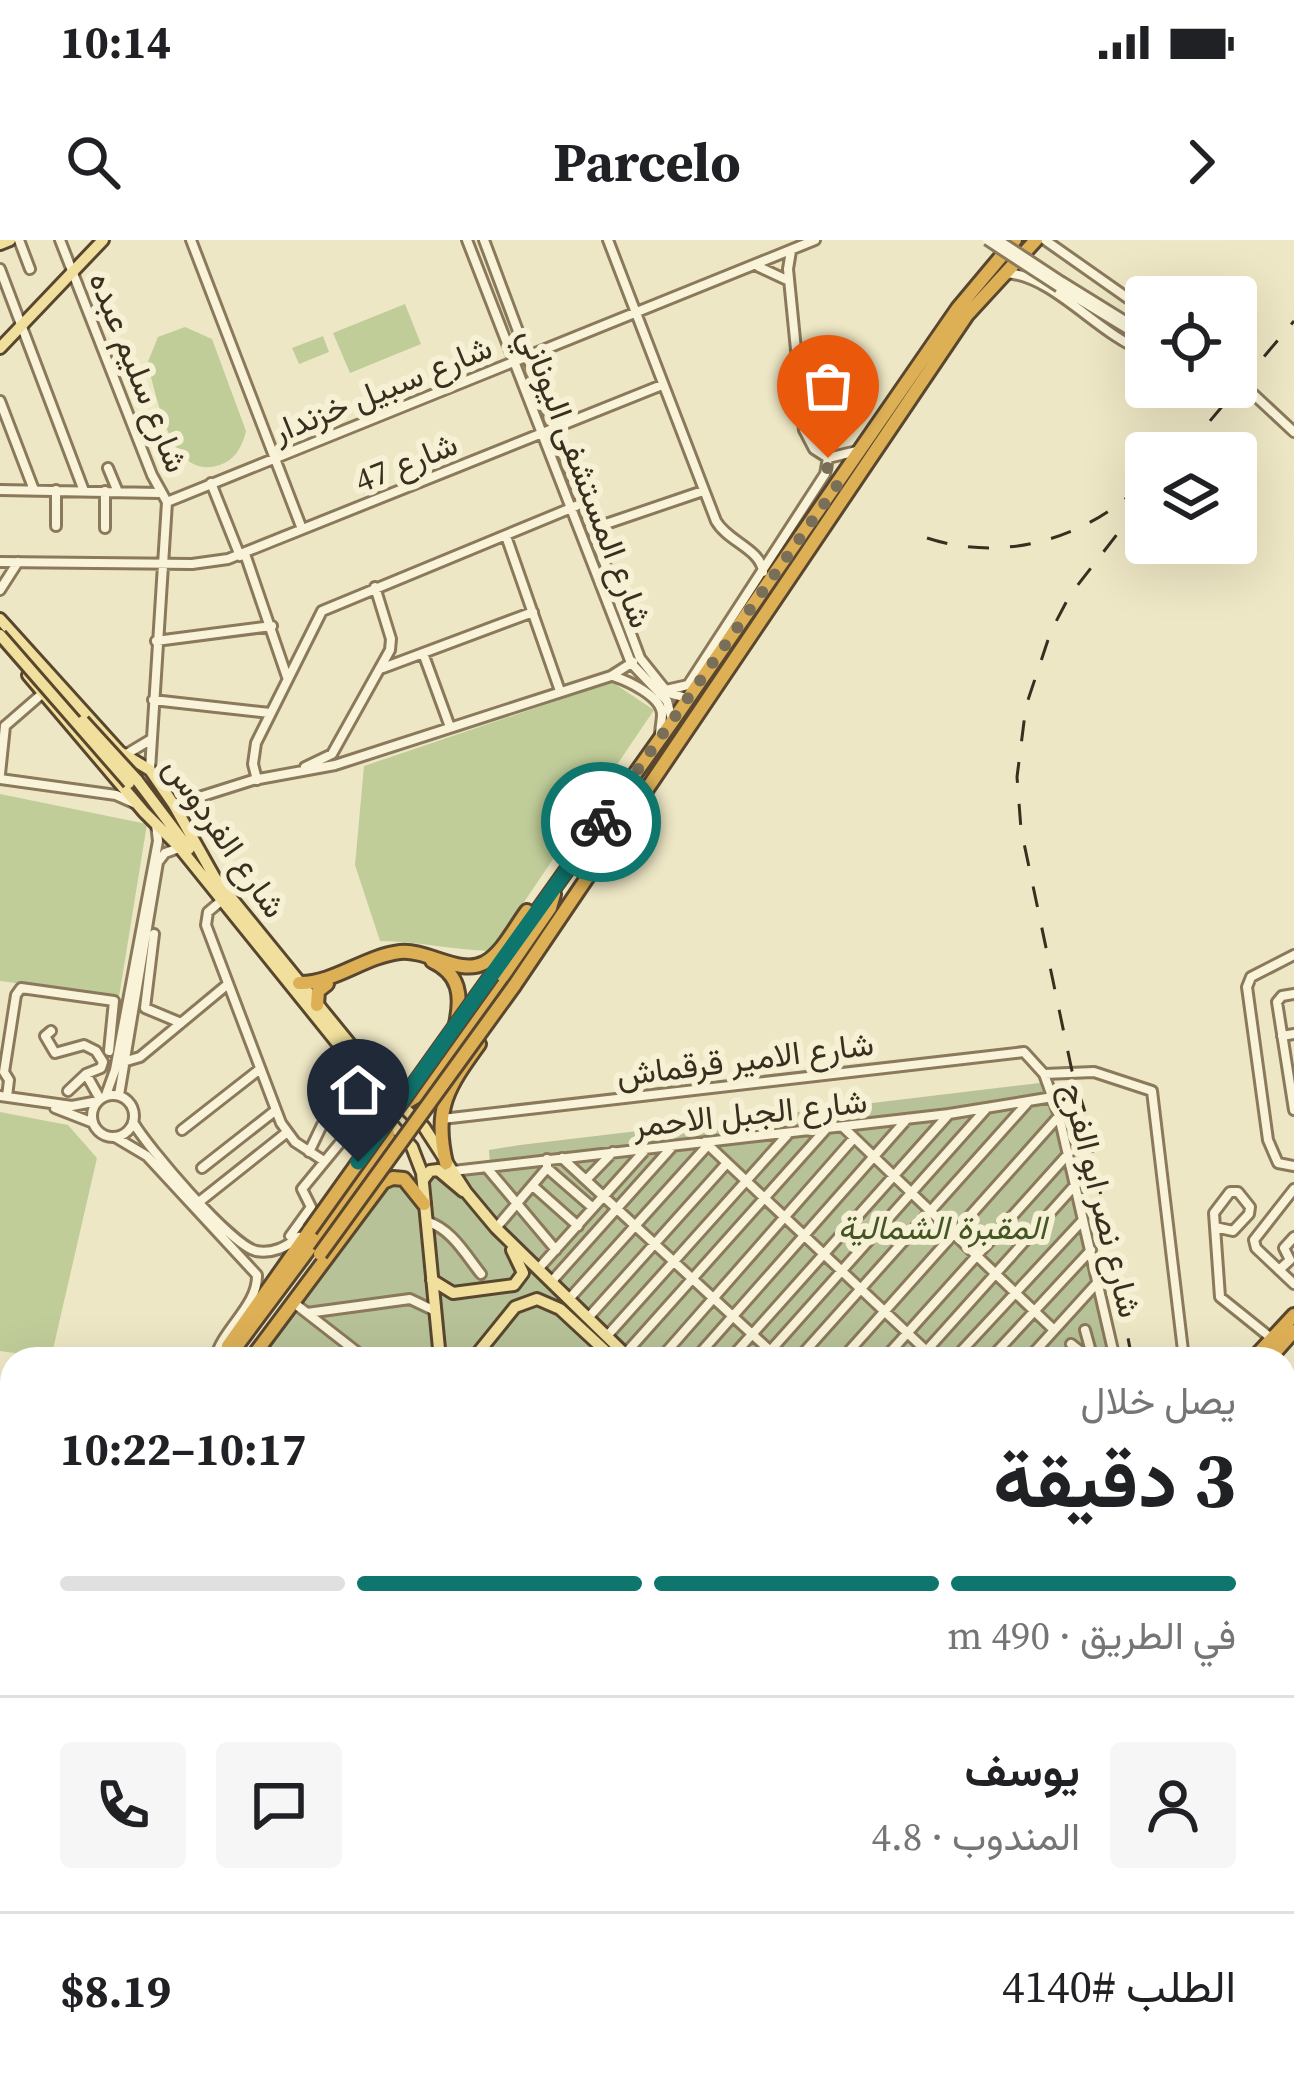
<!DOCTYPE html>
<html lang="ar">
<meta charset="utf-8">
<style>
body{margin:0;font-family:"Source Serif 4",Vazirmatn,serif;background:#f6f6f6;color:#202124;direction:rtl;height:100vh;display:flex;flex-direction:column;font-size:45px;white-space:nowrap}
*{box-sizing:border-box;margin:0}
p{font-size:39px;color:#757577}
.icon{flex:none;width:66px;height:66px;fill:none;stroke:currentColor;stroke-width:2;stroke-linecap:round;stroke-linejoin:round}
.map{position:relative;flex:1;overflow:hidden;direction:ltr}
.side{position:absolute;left:0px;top:1107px;width:1296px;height:747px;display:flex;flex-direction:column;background:#fff;border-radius:36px 36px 0 0;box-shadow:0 12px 48px #0002;direction:rtl}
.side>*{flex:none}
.buttons{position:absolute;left:1125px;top:36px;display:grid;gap:24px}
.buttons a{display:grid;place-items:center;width:132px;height:132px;border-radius:12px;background:#fff;box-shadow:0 12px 48px #0002;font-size:60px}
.pin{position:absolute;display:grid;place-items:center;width:102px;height:102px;color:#fff;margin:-123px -51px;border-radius:50% 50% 50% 0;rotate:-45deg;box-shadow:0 0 12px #0007}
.pin .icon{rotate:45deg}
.courier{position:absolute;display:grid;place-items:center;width:120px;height:120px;margin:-60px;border:9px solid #0f766e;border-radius:50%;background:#fff;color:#222;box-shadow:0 3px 15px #0007}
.head em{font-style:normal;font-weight:700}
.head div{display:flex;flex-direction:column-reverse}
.head{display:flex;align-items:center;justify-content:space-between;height:204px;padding:0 60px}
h1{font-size:78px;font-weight:700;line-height:90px}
.bar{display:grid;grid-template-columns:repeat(4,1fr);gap:18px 12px;align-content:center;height:144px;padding:0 60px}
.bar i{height:15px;border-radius:9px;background:#e0e0e0}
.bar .selected{background:#0f766e}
.bar p{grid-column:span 4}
.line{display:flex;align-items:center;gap:30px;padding:0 60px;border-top:3px solid #e0e0e0}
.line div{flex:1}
.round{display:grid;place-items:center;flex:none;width:126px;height:126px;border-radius:12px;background:#f6f6f6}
.status{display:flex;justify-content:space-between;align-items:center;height:84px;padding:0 60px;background:#fff;direction:ltr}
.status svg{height:33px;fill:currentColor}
header{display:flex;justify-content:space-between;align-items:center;height:156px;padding:0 60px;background:#fff;font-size:54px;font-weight:700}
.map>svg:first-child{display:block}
.green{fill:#c1cd99}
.cemetery{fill:#b8c298}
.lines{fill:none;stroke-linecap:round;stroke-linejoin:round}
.minor-casing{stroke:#8a795b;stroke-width:14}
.major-casing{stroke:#58462f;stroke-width:16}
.highway-casing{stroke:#58462f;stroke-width:18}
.minor{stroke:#f9f3d9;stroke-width:8}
.major{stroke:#f1e09d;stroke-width:10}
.highway{stroke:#ddb056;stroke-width:12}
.rail{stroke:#3a2f1f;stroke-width:3;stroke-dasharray:21 21;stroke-linecap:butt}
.minor-bridge-casing{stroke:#8a795b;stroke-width:14;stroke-linecap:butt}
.major-bridge-casing{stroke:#58462f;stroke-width:16;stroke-linecap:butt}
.highway-bridge-casing{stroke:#58462f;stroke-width:18;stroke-linecap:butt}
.minor-bridge{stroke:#f9f3d9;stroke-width:8}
.major-bridge{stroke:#f1e09d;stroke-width:10}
.highway-bridge{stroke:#ddb056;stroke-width:12}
.done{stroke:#796f59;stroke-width:12;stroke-dasharray:0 21.6}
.route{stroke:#0f766e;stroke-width:15}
.labels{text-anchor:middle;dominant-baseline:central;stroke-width:12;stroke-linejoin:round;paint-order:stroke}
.street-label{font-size:33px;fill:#3a2f1f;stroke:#f6f0d5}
.park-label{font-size:33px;font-style:italic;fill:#455625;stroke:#f6f0d5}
</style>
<div class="status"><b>10:14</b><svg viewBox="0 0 49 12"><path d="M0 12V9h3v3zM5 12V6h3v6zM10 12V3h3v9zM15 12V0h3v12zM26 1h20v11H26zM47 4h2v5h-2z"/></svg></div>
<header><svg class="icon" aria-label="forward" viewBox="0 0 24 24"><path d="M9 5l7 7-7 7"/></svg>Parcelo<svg class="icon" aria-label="search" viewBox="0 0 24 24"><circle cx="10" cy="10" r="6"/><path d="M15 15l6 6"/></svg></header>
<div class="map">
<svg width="1294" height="1852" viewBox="0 0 1294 1852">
<rect width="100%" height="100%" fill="#eee7c5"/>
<path class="green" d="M405,64l16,40 -71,29 -17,-40z
M185,87l27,12 34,92c-4,17 -12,31 -30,35 -47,12 -58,-70 -69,-102l11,-27z
M323,96l6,16 -30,12 -7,-16z
M612,442l42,28 -163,241c-38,-1 -74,-10 -111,-10l-25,-76 9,-99z
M0,554l147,30 -28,173 -119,-16z
M0,872l68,13 29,33 -46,200 -51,-7z"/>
<path class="cemetery" d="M1040,843c5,18 15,31 21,48l47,228h-850l142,-185 13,3 77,-13 -1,-14 31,-5z
M12,1452v390h327l-7,10h-332v-386z"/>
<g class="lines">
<g class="minor-casing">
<path id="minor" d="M19,0l11,29
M60,0l92,235 15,27 -17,268
M191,0l111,289
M467,0l164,423 36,38 5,19
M484,0l156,418 28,35 19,5
M608,0l108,281c12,21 45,28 47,51
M1045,0l101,71
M791,11l-3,18 16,161 10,19 14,9 29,-7
M759,27l30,14
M0,29l84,222
M1005,33c49,2 93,62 141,79
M1062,42l84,52
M1059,47l87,53
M1236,138l58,54
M0,161l34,89
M108,228l10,24
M211,243l29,73
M0,250l160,3
M167,262l648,-262
M56,286v-36
M105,288v-37
M594,288l109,-37
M506,296l54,155
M245,314l42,123
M0,322l192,2 36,-5 434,-174
M0,350l18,-28
M156,401l116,-15
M423,413l27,74
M383,428l150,-56
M613,436c15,5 48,20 49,38 0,7 -2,14 -2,22
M666,450l22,-5 137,-211 3,-16
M153,460l117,13
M5,486l38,-33
M125,515l25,-15
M305,527l27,-13 58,-104 1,-11 -16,-52
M0,534l5,-48
M0,539l116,16 18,8
M257,540l-4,-16 3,-21 66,-132 254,-105
M174,565l79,-25 82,-15 276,-89 22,-14
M221,661l-13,11 -2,13 75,198 14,19 29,19
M154,694l-9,74 36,15
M1294,715l-43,22 -4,10 21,153 10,23 16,3
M1294,754l-12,2 -5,6 17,108
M51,791l-6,5 10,17 29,-8 12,6 7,11 -2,6 -15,6 -18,17
M1282,796l12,-2
M123,822l17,-5 88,-73
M86,834l14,25
M1044,834l50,-2 58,19 32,268
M92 876a21 21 0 1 1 42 0a21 21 0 1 1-42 0Z
M106,855l9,-25 43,-229 -2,-17
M119,855l39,-233 7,-9 14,-5
M0,856l72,10 21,-4
M7,857l2,-17 -5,-8 12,-77 5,-7 93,13 -5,50
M55,868l36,14
M442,879l582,-67 20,22 15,42 56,243
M133,882c14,25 98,123 123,129 17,3 30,-4 43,-14
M843,887l211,203
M182,890l78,-61
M115,897l32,19 110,119c1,31 -35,54 -42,84
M705,902l230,217
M309,912l13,-27 34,-36
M562,918l217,201
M202,928l74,-58
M487,928l69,82
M547,928l46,40
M453,931l496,-57 104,-17
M586,940l27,-28
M533,946l45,40
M1294,949l-40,51 2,8 38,36
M199,962l87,-69
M426,981c26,8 39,33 55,53
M1215,987l18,4 16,-17 1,-7 -12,-15h-8l-16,21 6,84 51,41
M496,988l51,-60v-9
M290,996l21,-29 -9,-18 37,-45
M539,1028l107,-119
M1279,1030l11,-10 -6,-12 10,-11
M552,1041l119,-133
M569,1059l139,-154
M294,1063l72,56
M307,1073l103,-14 23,11
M588,1078l139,-155
M1085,1090l8,29
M607,1096l182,-203
M1071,1104l19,15
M1040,1107l12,12
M625,1114l202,-226
M660,1119l194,-221
M695,1119l212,-240
M730,1119l219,-245
M763,1119l223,-250
M798,1119l230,-257
M842,1119l217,-243
M884,1119l185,-206
M919,1119l157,-175
M954,1119l129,-139
M990,1119l101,-109
M1028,1119l69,-76
M0,1180l12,1
M1284,1251l10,-16
M1284,1257l10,5
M1284,1300l10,3
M1284,1316l10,4
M1284,1348l10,3
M0,1390l12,-6
M1284,1425l4,-2 6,-30
M0,1493l12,9
M1287,1494l7,3
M1284,1511l10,9
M0,1547l12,9
M0,1593l12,6
M0,1643l12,7
M0,1657l12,-20
M1284,1701l10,4
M1284,1732l10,-19
M0,1744l12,-19
M1293,1778l1,-3
M0,1792l12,-22
M0,1821l7,4
M1284,1822l10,5
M195,1842l14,10
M221,1842l13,10
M259,1842l13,10
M310,1842l13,10
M450,1842l2,2
M502,1842l10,10
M523,1842l7,10
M535,1842l6,10
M554,1842l6,10
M581,1842l6,10
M712,1842l16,5 14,-5
M754,1842l11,10
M782,1842l9,10
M891,1842l2,10
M931,1842l17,10
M1257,1842l18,10
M68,1852l7,-10
M86,1852l7,-10
M127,1852l1,-10
M160,1852l7,-10
M291,1852l8,-10
M471,1852l8,-10
M626,1852l6,-10
M767,1852l9,-10
M799,1852l16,-10
M853,1852l6,-7
M871,1852l3,-10
M960,1852l5,-10"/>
</g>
<g class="major-casing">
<path id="major" d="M0,4l10,-4
M0,108l103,-108
M0,379l120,133 30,18 24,35 41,73 179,220 30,29 42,65 30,36 134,131
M28,435l116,137 36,36 183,227 23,43 26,29 10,26 18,186
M137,540l52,69
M423,940l7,-9 8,-1 25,21
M432,1040l21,13 61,-8 9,-12 -11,-23
M473,1119l42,-52 22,-8 23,10 54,50
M1284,1828l10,9
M1275,1842l19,10"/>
</g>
<g class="highway-casing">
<path id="highway" d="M432,721c28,13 30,35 24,63
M492,735l180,-253 286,-414 57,-68
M299,743c34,1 66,-27 101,-31 27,-3 60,24 84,11 18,-9 31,-36 43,-52
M514,746l453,-671 69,-75
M317,765l1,-14 9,-7
M394,858l15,3 13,-8 128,-185 4,-14
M446,923c-13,-55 2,-76 33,-119
M228,1106l82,-116
M227,1119l155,-208 6,-14 -2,-18
M251,1119l132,-177 10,-4 11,1 20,25
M1253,1119l41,-44
M1269,1119l25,-28
M0,1425l12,-17
M0,1448l12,-17
M425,1842l4,3
M354,1852l8,-10
M376,1852l9,-10"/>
</g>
<use href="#minor" class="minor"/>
<use href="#major" class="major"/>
<use href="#highway" class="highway"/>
<path class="rail" d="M1183,213l111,-132
M927,298c77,25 159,1 215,-54
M1132,1119l-47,-247 -13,-41 -51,-242 -4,-52 9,-71 25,-75 19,-36 76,-98
M413,1852l9,-10"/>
<g class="minor-bridge-casing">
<path id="minor-bridge" d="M987,0l72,47
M998,0l64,42"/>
</g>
<g class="major-bridge-casing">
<path id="major-bridge" d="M0,395l129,148
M83,481l54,59"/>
</g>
<g class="highway-bridge-casing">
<path id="highway-bridge" d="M310,990l182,-255
M320,1014l194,-268"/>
</g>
<use href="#minor-bridge" class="minor-bridge"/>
<use href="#major-bridge" class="major-bridge"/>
<use href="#highway-bridge" class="highway-bridge"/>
</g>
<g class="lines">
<path class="done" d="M601,582l237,-338 -12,-18 2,-8"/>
<path class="route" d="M358,922l243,-340"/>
</g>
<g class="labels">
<g class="street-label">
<text transform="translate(139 132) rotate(68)">شارع سليم عبده</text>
<text transform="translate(382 149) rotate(-22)">شارع سبيل خزندار</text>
<text transform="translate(406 222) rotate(-22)">شارع 47</text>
<text transform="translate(586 238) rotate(69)">شارع المستشفى اليوناني</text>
<text transform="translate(225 597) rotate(55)">شارع الفردوس</text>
<text transform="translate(745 819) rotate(-7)">شارع الامير قرقماش</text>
<text transform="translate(750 873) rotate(-6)">شارع الجبل الاحمر</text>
<text transform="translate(1102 960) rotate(76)">شارع نصر ابو الفرج</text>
</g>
<g class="park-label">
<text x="942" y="987">المقبرة الشمالية</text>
</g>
</g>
</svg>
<div class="buttons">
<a><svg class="icon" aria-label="locate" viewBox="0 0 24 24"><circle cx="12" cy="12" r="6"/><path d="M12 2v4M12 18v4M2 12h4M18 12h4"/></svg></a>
<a><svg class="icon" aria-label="layers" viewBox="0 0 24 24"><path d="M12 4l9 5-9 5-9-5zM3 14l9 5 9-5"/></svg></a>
</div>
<div class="pin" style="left:828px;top:218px;background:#ea580c"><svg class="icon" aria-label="bag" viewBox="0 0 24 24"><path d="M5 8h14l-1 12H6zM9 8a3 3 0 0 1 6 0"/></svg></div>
<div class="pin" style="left:358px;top:922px;background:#1f2937"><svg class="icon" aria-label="home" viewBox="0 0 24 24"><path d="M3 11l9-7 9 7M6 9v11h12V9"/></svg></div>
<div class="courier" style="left:601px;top:582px"><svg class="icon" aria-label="bike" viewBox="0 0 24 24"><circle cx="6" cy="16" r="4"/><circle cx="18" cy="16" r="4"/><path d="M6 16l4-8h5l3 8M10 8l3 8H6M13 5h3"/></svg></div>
<section class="side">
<div class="head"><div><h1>3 دقيقة</h1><p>يصل خلال</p></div><em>10:17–10:22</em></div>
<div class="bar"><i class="selected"></i><i class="selected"></i><i class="selected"></i><i></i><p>في الطريق · 490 m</p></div>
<div class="line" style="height:216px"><a class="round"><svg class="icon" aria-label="person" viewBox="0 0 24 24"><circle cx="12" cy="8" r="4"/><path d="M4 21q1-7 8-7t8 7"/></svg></a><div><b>يوسف</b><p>المندوب · 4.8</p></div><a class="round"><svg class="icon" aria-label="chat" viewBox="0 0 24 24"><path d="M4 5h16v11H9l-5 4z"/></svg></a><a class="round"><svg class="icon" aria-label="phone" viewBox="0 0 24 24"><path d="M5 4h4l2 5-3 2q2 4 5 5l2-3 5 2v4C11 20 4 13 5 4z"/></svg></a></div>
<div class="line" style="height:156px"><div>الطلب #4140</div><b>$8.19</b></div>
</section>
</div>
